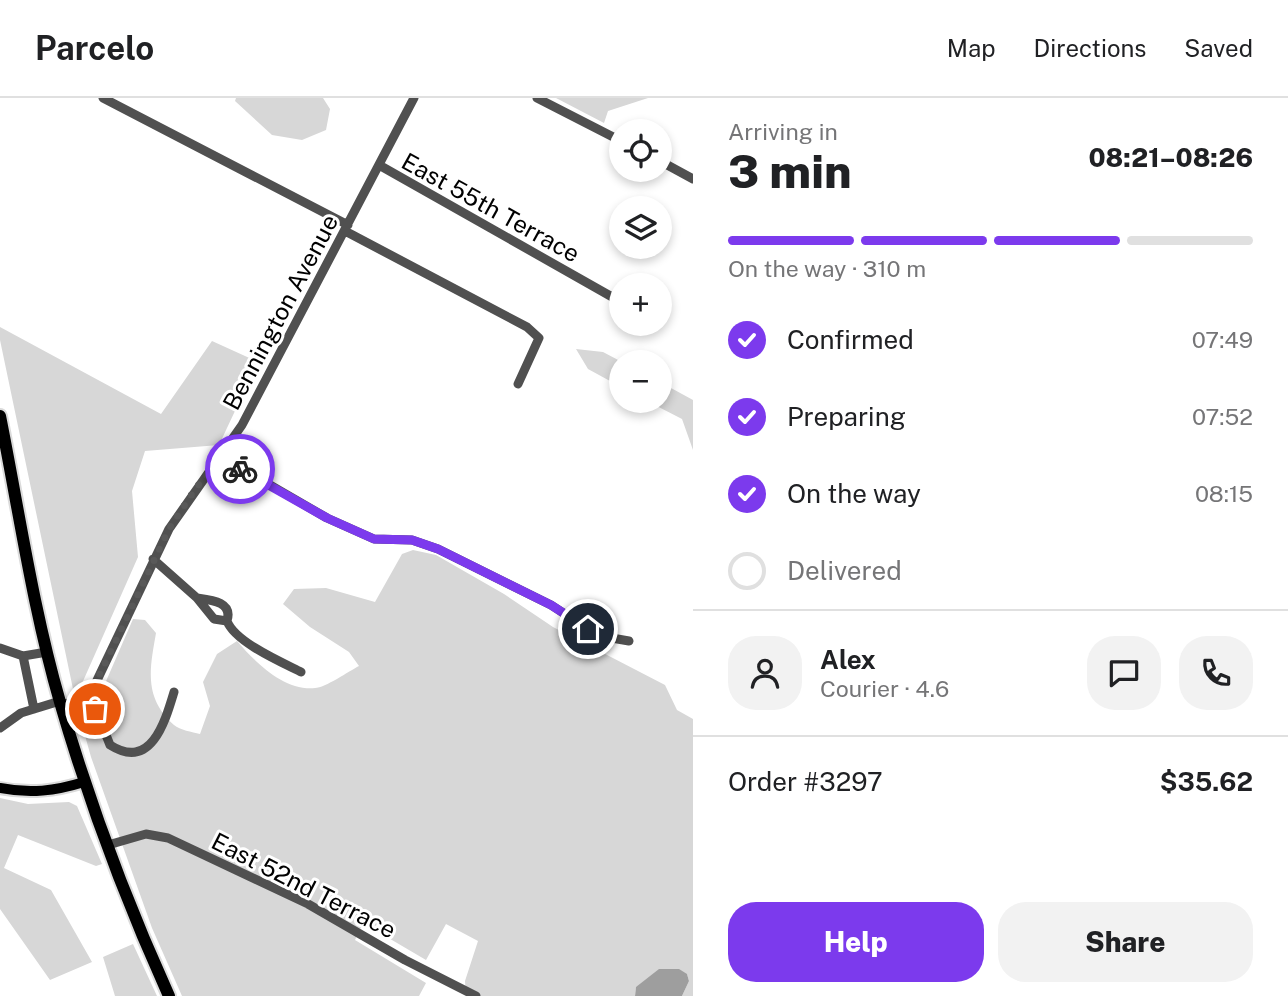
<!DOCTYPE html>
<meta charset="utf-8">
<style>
body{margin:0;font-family:"Public Sans",sans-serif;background:#f2f2f2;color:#202124;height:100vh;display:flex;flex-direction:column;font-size:26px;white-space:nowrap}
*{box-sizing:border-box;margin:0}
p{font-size:23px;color:#757577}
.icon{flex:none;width:38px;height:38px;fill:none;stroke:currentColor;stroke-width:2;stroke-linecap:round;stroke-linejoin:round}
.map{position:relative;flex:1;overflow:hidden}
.sheet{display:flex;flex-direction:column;background:#fff;width:595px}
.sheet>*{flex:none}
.controls{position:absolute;left:609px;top:21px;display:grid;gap:14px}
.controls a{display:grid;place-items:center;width:63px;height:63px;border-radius:50%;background:#fff;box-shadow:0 4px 10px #0003;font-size:35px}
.pin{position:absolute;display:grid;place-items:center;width:60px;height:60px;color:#fff;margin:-30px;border:4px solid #fff;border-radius:50%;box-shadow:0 2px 7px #0007}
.courier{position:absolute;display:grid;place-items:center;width:70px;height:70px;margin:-35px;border:5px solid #7c3aed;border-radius:50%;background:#fff;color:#222;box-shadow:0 2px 9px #0007}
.overview em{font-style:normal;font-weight:800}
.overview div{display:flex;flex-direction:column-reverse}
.overview{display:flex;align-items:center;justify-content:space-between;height:119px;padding:0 35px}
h1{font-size:46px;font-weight:800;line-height:52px}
.bar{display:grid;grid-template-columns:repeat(4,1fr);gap:10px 7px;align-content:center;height:84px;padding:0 35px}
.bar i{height:9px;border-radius:5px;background:#e0e0e0}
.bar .on{background:#7c3aed}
.bar p{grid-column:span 4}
.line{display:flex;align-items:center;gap:18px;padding:0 35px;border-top:2px solid #e0e0e0}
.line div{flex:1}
.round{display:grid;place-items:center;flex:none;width:74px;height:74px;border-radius:28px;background:#f2f2f2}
ol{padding:0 35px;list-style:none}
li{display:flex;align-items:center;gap:21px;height:77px}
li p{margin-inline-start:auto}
li .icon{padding:7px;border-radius:50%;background:#7c3aed;color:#fff;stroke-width:4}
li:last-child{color:#757577}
li i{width:38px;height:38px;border:4px solid #e0e0e0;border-radius:50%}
.button{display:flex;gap:14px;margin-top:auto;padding:14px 35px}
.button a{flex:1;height:80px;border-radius:28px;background:#7c3aed;color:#fff;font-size:28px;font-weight:800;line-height:80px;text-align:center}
.button a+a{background:#f2f2f2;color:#202124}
header{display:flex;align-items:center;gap:42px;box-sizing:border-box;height:98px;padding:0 35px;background:#fff;border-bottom:2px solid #e0e0e0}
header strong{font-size:33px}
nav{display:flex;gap:38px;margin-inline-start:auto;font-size:24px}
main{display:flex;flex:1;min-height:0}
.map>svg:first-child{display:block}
.green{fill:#d7d7d7}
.water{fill:#9e9e9e}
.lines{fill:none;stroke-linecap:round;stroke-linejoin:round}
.major-casing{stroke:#dbdbdb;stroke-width:14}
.highway-casing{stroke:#dbdbdb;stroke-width:16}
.minor{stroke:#505050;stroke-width:9}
.major{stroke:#000;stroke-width:10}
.highway{stroke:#000;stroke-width:12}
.done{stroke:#595959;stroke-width:7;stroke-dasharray:0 12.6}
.route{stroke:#7c3aed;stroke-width:9}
.labels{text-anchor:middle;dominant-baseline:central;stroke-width:6;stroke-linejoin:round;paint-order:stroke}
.street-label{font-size:24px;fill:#000;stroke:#fff}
</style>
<header>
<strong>Parcelo</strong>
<nav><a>Map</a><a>Directions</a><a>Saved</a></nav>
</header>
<main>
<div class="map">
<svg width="693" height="898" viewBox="0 0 693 898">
<rect width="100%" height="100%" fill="#fff"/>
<path class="green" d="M236,0h87l7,11 -4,21 -24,10 -30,-5 -37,-34z
M556,0h92l-40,13 -4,12z
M0,229l161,87 51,-73 46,21 -39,83 -74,6 -13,40 6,66 -58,131 -7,1 -73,-349z
M576,251l27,3 19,10 -1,25 -33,-18z
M660,284l33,18v50l-11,-31 -35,-18h13z
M413,452l23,5 68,39 49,33 112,58 12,25 16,9v277h-11l7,-15 -2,-7 -51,13 -1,9h-169l-1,-15 13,-40 -32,-17 -20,36 -63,-37 -8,17 71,43 -7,13h-237l-30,-68 -61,-171 -7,-25 49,-113 12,1 11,13c-6,35 -13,64 18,92 6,5 18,7 26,9l10,-28 -7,-24 14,-28 20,-13c18,21 47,50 78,47 10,0 34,-17 44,-22l-10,-14 -39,-25 -27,-23 11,-15 32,-1 49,14 27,-48z
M0,700l28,6 41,-2 8,4 25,58 -6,2 -78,-31 -14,33 47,22 41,72 -42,18 -50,-71z
M133,846l24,52h-42l-12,-39z"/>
<path class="water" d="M659,871h20l8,5 2,7 -7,15h-47l1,-9z"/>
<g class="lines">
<g class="major-casing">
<path id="major" d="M0,690c30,6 55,3 84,-6"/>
</g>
<g class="highway-casing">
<path id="highway" d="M0,318c19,95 33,193 60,286 29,100 66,199 109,294"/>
</g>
<path class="minor" d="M103,0l245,127
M537,0l84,43
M660,63l33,18
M379,67l242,137
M345,133l182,96 12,11 -21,46
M222,359l105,61 47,21 38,1 26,9 113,56 37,24 18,8 23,4
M153,461l44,39 17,21 13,2c6,-19 -15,-21 -30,-23
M227,523c8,21 54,41 74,51
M0,550l23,8 24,-4
M23,558l11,53
M90,597l20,50c41,26 55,-23 64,-53
M61,606l20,-2 9,-7 79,-166 73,-104 172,-327
M0,630l21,-15 39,-12
M108,747l38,-11 22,4 140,66 97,56 71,36"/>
<use href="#major" class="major"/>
<use href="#highway" class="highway"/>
</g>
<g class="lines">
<path class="done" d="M95,611l-5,-14 79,-166 27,-41 26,-31 18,12"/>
<path class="route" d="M240,371l87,49 47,21 38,1 26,9 113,56 37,24"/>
</g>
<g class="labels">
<g class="street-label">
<text transform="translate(491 109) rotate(29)">East 55th Terrace</text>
<text transform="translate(280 214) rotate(-62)">Bennington Avenue</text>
<text transform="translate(304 787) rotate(27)">East 52nd Terrace</text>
</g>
</g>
</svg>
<div class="controls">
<a><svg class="icon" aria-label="locate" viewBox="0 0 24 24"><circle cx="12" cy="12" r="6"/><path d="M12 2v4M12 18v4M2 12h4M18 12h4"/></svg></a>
<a><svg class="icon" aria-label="layers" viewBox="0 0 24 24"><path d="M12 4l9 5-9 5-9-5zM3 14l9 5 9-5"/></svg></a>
<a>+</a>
<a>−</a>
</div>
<div class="pin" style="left:95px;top:611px;background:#ea580c"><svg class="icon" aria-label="bag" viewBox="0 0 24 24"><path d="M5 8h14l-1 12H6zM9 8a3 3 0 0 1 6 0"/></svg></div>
<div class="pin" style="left:588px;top:531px;background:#1f2937"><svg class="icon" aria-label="home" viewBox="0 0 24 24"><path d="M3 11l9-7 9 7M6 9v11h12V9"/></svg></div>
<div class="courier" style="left:240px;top:371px"><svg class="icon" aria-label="bike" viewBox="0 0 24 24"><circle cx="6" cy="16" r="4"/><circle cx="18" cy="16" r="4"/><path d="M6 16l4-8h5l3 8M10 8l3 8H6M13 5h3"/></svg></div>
</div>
<section class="sheet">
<div class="overview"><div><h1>3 min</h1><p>Arriving in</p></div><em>08:21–08:26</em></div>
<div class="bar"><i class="on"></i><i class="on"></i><i class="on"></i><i></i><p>On the way · 310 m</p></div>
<ol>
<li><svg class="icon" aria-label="check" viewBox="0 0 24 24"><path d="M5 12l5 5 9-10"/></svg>Confirmed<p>07:49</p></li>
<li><svg class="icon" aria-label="check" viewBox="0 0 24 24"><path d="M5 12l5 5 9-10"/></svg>Preparing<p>07:52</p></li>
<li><svg class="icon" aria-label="check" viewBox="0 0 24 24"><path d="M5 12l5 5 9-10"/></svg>On the way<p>08:15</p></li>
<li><i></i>Delivered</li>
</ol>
<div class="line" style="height:126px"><a class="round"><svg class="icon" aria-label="person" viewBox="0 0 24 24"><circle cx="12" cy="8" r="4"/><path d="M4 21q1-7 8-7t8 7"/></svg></a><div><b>Alex</b><p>Courier · 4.6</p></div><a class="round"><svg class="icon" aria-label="chat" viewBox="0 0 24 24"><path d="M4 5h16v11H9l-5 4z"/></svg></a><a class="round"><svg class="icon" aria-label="phone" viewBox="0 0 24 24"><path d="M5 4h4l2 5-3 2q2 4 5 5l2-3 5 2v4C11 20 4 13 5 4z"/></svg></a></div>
<div class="line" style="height:91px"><div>Order #3297</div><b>$35.62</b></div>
<div class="button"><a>Help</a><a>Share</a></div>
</section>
</main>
